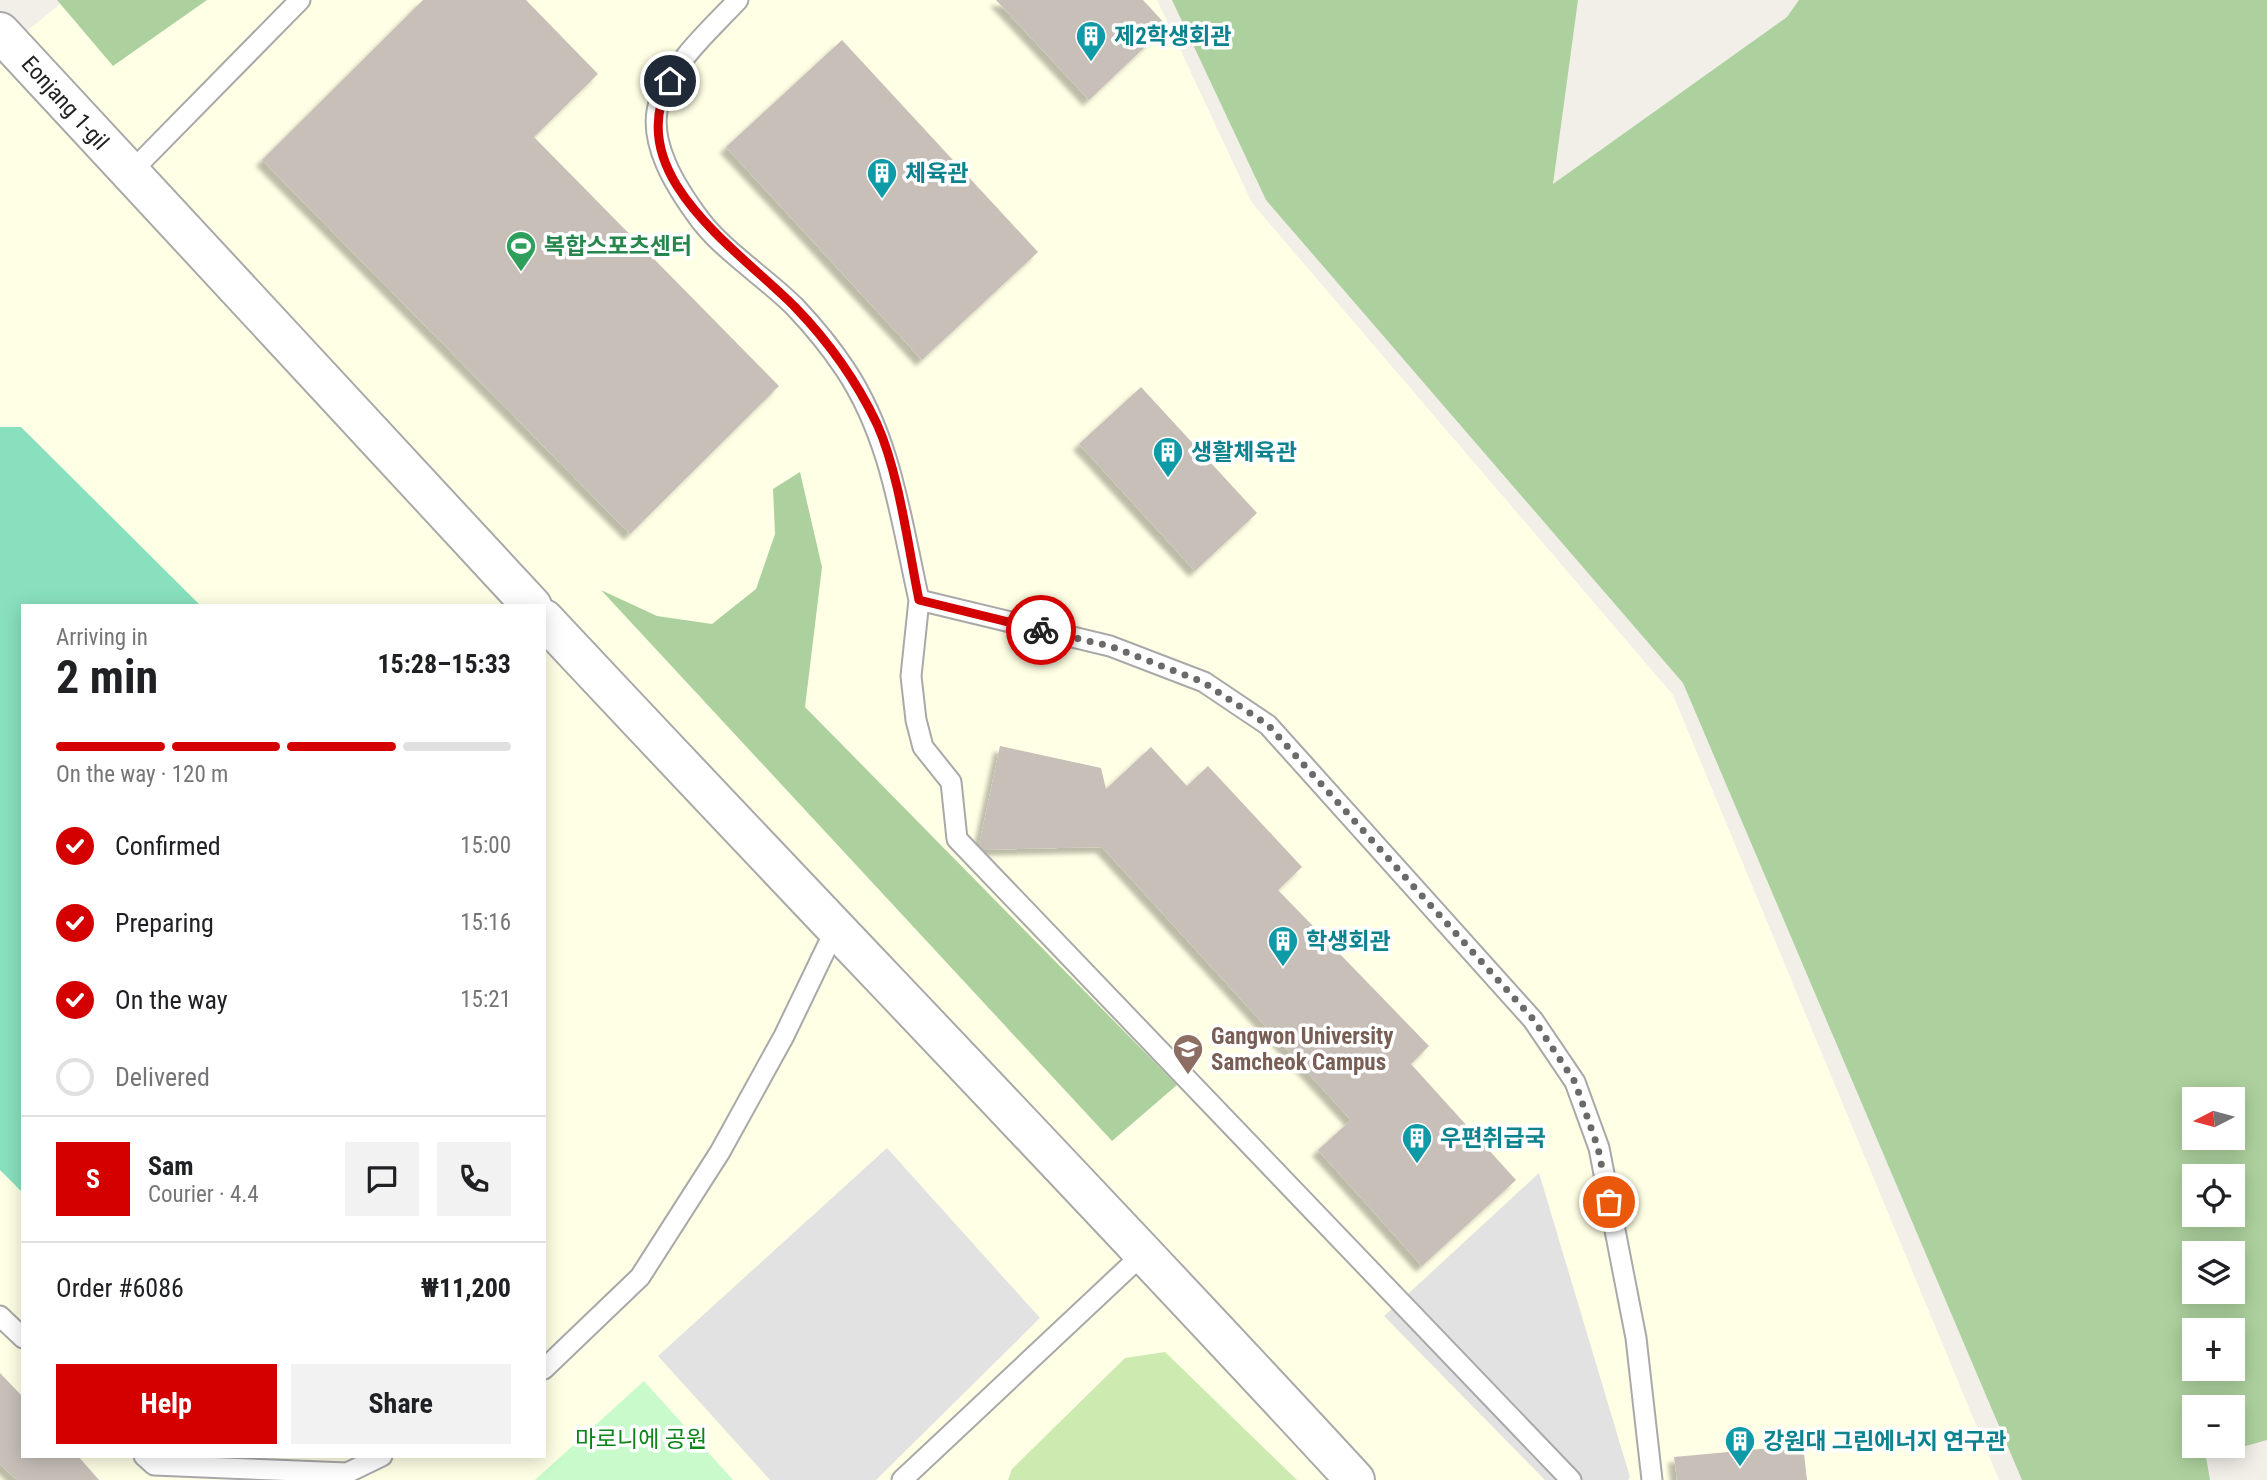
<!DOCTYPE html>
<meta charset="utf-8">
<style>
body{margin:0;font-family:"Roboto Condensed","Noto Sans KR",sans-serif;background:#f2f2f2;color:#202124;height:100vh;display:flex;flex-direction:column;font-size:26px;white-space:nowrap}
*{box-sizing:border-box;margin:0}
p{font-size:23px;color:#757577}
.icon{flex:none;width:38px;height:38px;fill:none;stroke:currentColor;stroke-width:2;stroke-linecap:round;stroke-linejoin:round}
.map{position:relative;flex:1;overflow:hidden}
.panel{position:absolute;left:21px;top:604px;width:525px;height:854px;display:flex;flex-direction:column;background:#fff;border-radius:0px;box-shadow:0 4px 18px #0003}
.panel>*{flex:none}
.needle{width:46px;rotate:264deg}
.fabs{position:absolute;left:2182px;top:1087px;display:grid;gap:14px}
.fabs a{display:grid;place-items:center;width:63px;height:63px;border-radius:0px;background:#fff;box-shadow:0 4px 18px #0003;font-size:35px}
.pin{position:absolute;display:grid;place-items:center;width:60px;height:60px;color:#fff;margin:-30px;border:4px solid #fff;border-radius:50%;box-shadow:0 2px 7px #0007}
.courier{position:absolute;display:grid;place-items:center;width:70px;height:70px;margin:-35px;border:5px solid #d40000;border-radius:50%;background:#fff;color:#222;box-shadow:0 2px 9px #0007}
.summary em{font-style:normal;font-weight:700}
.summary div{display:flex;flex-direction:column-reverse}
.summary{display:flex;align-items:center;justify-content:space-between;height:119px;padding:0 35px}
h1{font-size:46px;font-weight:700;line-height:52px}
.bar{display:grid;grid-template-columns:repeat(4,1fr);gap:10px 7px;align-content:center;height:84px;padding:0 35px}
.bar i{height:9px;border-radius:5px;background:#e0e0e0}
.bar .active{background:#d40000}
.bar p{grid-column:span 4}
.line{display:flex;align-items:center;gap:18px;padding:0 35px;border-top:2px solid #e0e0e0}
.line div{flex:1}
.round{display:grid;place-items:center;flex:none;width:74px;height:74px;border-radius:0px;background:#f2f2f2}
ol{padding:0 35px;list-style:none}
li{display:flex;align-items:center;gap:21px;height:77px}
li p{margin-inline-start:auto}
li .icon{padding:7px;border-radius:50%;background:#d40000;color:#fff;stroke-width:4}
li:last-child{color:#757577}
li i{width:38px;height:38px;border:4px solid #e0e0e0;border-radius:50%}
.button{display:flex;gap:14px;margin-top:auto;padding:14px 35px}
.button a{flex:1;height:80px;border-radius:0px;background:#d40000;color:#fff;font-size:28px;font-weight:700;line-height:80px;text-align:center}
.button a+a{background:#f2f2f2;color:#202124}
.map>svg:first-child{display:block}
.education{fill:#ffffe5;fill-rule:evenodd}
.grass{fill:#cdebb0}
.forest{fill:#add19e;fill-rule:evenodd}
.park{fill:#c8facc}
.pitch{fill:#88e0be}
.parking{fill:#e2e2e2}
.building{fill:#c7bfb8;filter:url(#shadow)}
.lines{fill:none;stroke-linecap:round;stroke-linejoin:round}
.service-casing{stroke:#a9a9a9;stroke-width:23}
.tertiary-casing{stroke:#a9a9a9;stroke-width:42}
.service{stroke:#fff;stroke-width:19}
.tertiary{stroke:#fff;stroke-width:38}
.done{stroke:#6b6a68;stroke-width:7;stroke-dasharray:0 12.6}
.route{stroke:#d40000;stroke-width:9}
.labels{text-anchor:middle;dominant-baseline:central;stroke-width:7;stroke-linejoin:round;paint-order:stroke}
.culture-label{font-size:23px;font-weight:bold;fill:#0d838f;stroke:#fff;text-anchor:start}
.street-label{font-size:23px;fill:#222;stroke:#fff}
.leisure-label{font-size:23px;font-weight:bold;fill:#27864d;stroke:#fff;text-anchor:start}
.education-label{font-size:23px;font-weight:bold;fill:#785e54;stroke:#fff;text-anchor:start}
.park-label{font-size:23px;fill:#0c8416;stroke:#fff}
</style>
<div class="map">
<svg width="2267" height="1480" viewBox="0 0 2267 1480">
<defs>
<filter id="shadow"><feDropShadow dx="-6" dy="6" stdDeviation="2" flood-color="#0004"/></filter>
</defs>
<rect width="100%" height="100%" fill="#f2efe9"/>
<path class="education" d="M65,0h1092l95,203 421,492 326,785h-1999v-1427zM23,606h521v850h-521z"/>
<path class="grass" d="M1165,1352l132,128h-289l4,-11 113,-111z"/>
<path class="forest" d="M57,0h150l-94,66z
M1172,0h406l-25,184 234,-167 12,-17h468v1440l-61,17 4,23h-188l-339,-797 -417,-483zM2194,1099h39v39h-39zM2194,1176h39v38h-39zM2194,1253h39v39h-39zM2194,1330h39v38h-39zM2194,1407h39v39h-39z
M800,472l22,95 -17,140 372,378 -65,56 -511,-551 56,26 55,8 44,-35 19,-55 -2,-45z"/>
<path class="park" d="M644,1381l89,99h-198z"/>
<path class="pitch" d="M0,427h21l179,178 -177,1v587l-23,-23z"/>
<path class="parking" d="M887,1148l153,170 -164,162h-106l-112,-124z
M1539,1173l91,304 -2,3h-83l-161,-164z"/>
<path class="building" d="M423,0h103l72,74 -64,63 245,249 -149,148 -368,-374z
M996,0h147l24,26 -78,74z
M842,40l196,212 -116,108 -196,-213z
M1141,387l116,126 -62,58 -116,-127z
M1000,746l101,22 5,21 45,-42 36,39 21,-20 94,101 -24,23 151,156 -18,18 105,116 -94,86 -104,-116 33,-30 -249,-273 -124,3z
M0,1373l23,24v59h55l21,24h-82l-17,-16z
M1803,1445l4,35h-130l-3,-23z"/>
<g class="lines">
<g class="service-casing">
<path id="service" d="M738,0c-28,30 -63,60 -78,100 -15,40 17,89 41,121 24,31 65,57 94,86 17,18 36,41 50,62 46,69 56,151 74,231l191,46 94,36 64,43 265,295 42,62 24,66 37,190 16,142
M129,174l171,-174
M919,600l-8,76 5,44 7,27 28,35 6,57 614,641
M0,1316l23,22
M544,1369l96,-92 80,-125 64,-116 51,-106
M144,1456l10,9 193,8 35,-17
M902,1480l243,-228"/>
</g>
<g class="tertiary-casing">
<path id="tertiary" d="M0,32l532,574
M544,619c269,288 544,571 811,861"/>
</g>
<use href="#service" class="service"/>
<use href="#tertiary" class="tertiary"/>
</g>
<g class="lines">
<path class="done" d="M1041,630l69,16 93,36 65,43 266,295 41,62 23,66 11,54"/>
<path class="route" d="M670,81c-50,94 69,169 125,226 32,33 62,75 82,117 22,49 31,122 42,176l122,30"/>
</g>
<defs>
<g id="building-pin" transform="scale(1.575)"><path d="M0 17L-7.5 6A9.5 9.5 0 1 1 7.5 6Z" fill="#0f9aa8" stroke="#fff"/><path d="M-4-6H4V6H1V3H-1V6H-4ZM-2.5-4.3h1.7v1.8h-1.7ZM.8-4.3h1.7v1.8H.8ZM-2.5-1h1.7V.8h-1.7ZM.8-1h1.7V.8H.8Z" fill="#fff"/></g>
<g id="stadium-pin" transform="scale(1.575)"><path d="M0 17L-7.5 6A9.5 9.5 0 1 1 7.5 6Z" fill="#2e9e5b" stroke="#fff"/><path d="M0-5a6.5 5 0 1 0 0 10a6.5 5 0 1 0 0-10ZM-3.5-1.8h7v3.6h-7Z" fill="#fff"/></g>
<g id="university-pin" transform="scale(1.575)"><path d="M0 17L-7.5 6A9.5 9.5 0 1 1 7.5 6Z" fill="#8d6e63" stroke="#fff"/><path d="M0-5L7-2L0 1L-7-2ZM-4 1L0 2.5L4 1V4Q0 6-4 4Z" fill="#fff"/></g>
</defs>
<g fill-rule="evenodd">
<use href="#building-pin" x="1091" y="36"/>
<use href="#building-pin" x="882" y="173"/>
<use href="#stadium-pin" x="521" y="246"/>
<use href="#building-pin" x="1168" y="452"/>
<use href="#building-pin" x="1283" y="941"/>
<use href="#university-pin" x="1188" y="1049"/>
<use href="#building-pin" x="1417" y="1138"/>
<use href="#building-pin" x="1740" y="1441"/>
</g>
<g class="labels">
<g class="culture-label">
<text x="1114" y="36">제2학생회관</text>
<text x="905" y="173">체육관</text>
<text x="1191" y="452">생활체육관</text>
<text x="1306" y="941">학생회관</text>
<text x="1440" y="1138">우편취급국</text>
<text x="1763" y="1441">강원대 그린에너지 연구관</text>
</g>
<g class="street-label">
<text transform="translate(65 103) rotate(48)">Eonjang 1-gil</text>
</g>
<g class="leisure-label">
<text x="544" y="246">복합스포츠센터</text>
</g>
<g class="education-label">
<text x="1211" y="1036">Gangwon University<tspan x="1211" dy="26">Samcheok Campus</tspan></text>
</g>
<g class="park-label">
<text x="641" y="1439">마로니에 공원</text>
</g>
</g>
</svg>
<div class="fabs">
<a><svg class="needle" viewBox="-14 -14 28 28"><path d="M0-13l5 13h-10z" fill="#e53935"/><path d="M0 13l5-13h-10z" fill="#757577"/></svg></a>
<a><svg class="icon" aria-label="locate" viewBox="0 0 24 24"><circle cx="12" cy="12" r="6"/><path d="M12 2v4M12 18v4M2 12h4M18 12h4"/></svg></a>
<a><svg class="icon" aria-label="layers" viewBox="0 0 24 24"><path d="M12 4l9 5-9 5-9-5zM3 14l9 5 9-5"/></svg></a>
<a>+</a>
<a>−</a>
</div>
<div class="pin" style="left:1609px;top:1202px;background:#ea580c"><svg class="icon" aria-label="bag" viewBox="0 0 24 24"><path d="M5 8h14l-1 12H6zM9 8a3 3 0 0 1 6 0"/></svg></div>
<div class="pin" style="left:670px;top:81px;background:#1f2937"><svg class="icon" aria-label="home" viewBox="0 0 24 24"><path d="M3 11l9-7 9 7M6 9v11h12V9"/></svg></div>
<div class="courier" style="left:1041px;top:630px"><svg class="icon" aria-label="bike" viewBox="0 0 24 24"><circle cx="6" cy="16" r="4"/><circle cx="18" cy="16" r="4"/><path d="M6 16l4-8h5l3 8M10 8l3 8H6M13 5h3"/></svg></div>
<section class="panel">
<div class="summary"><div><h1>2 min</h1><p>Arriving in</p></div><em>15:28–15:33</em></div>
<div class="bar"><i class="active"></i><i class="active"></i><i class="active"></i><i></i><p>On the way · 120 m</p></div>
<ol>
<li><svg class="icon" aria-label="check" viewBox="0 0 24 24"><path d="M5 12l5 5 9-10"/></svg>Confirmed<p>15:00</p></li>
<li><svg class="icon" aria-label="check" viewBox="0 0 24 24"><path d="M5 12l5 5 9-10"/></svg>Preparing<p>15:16</p></li>
<li><svg class="icon" aria-label="check" viewBox="0 0 24 24"><path d="M5 12l5 5 9-10"/></svg>On the way<p>15:21</p></li>
<li><i></i>Delivered</li>
</ol>
<div class="line" style="height:126px"><b class="round" style="background:#d40000;color:#fff">S</b><div><b>Sam</b><p>Courier · 4.4</p></div><a class="round"><svg class="icon" aria-label="chat" viewBox="0 0 24 24"><path d="M4 5h16v11H9l-5 4z"/></svg></a><a class="round"><svg class="icon" aria-label="phone" viewBox="0 0 24 24"><path d="M5 4h4l2 5-3 2q2 4 5 5l2-3 5 2v4C11 20 4 13 5 4z"/></svg></a></div>
<div class="line" style="height:91px"><div>Order #6086</div><b>₩11,200</b></div>
<div class="button"><a>Help</a><a>Share</a></div>
</section>
</div>
